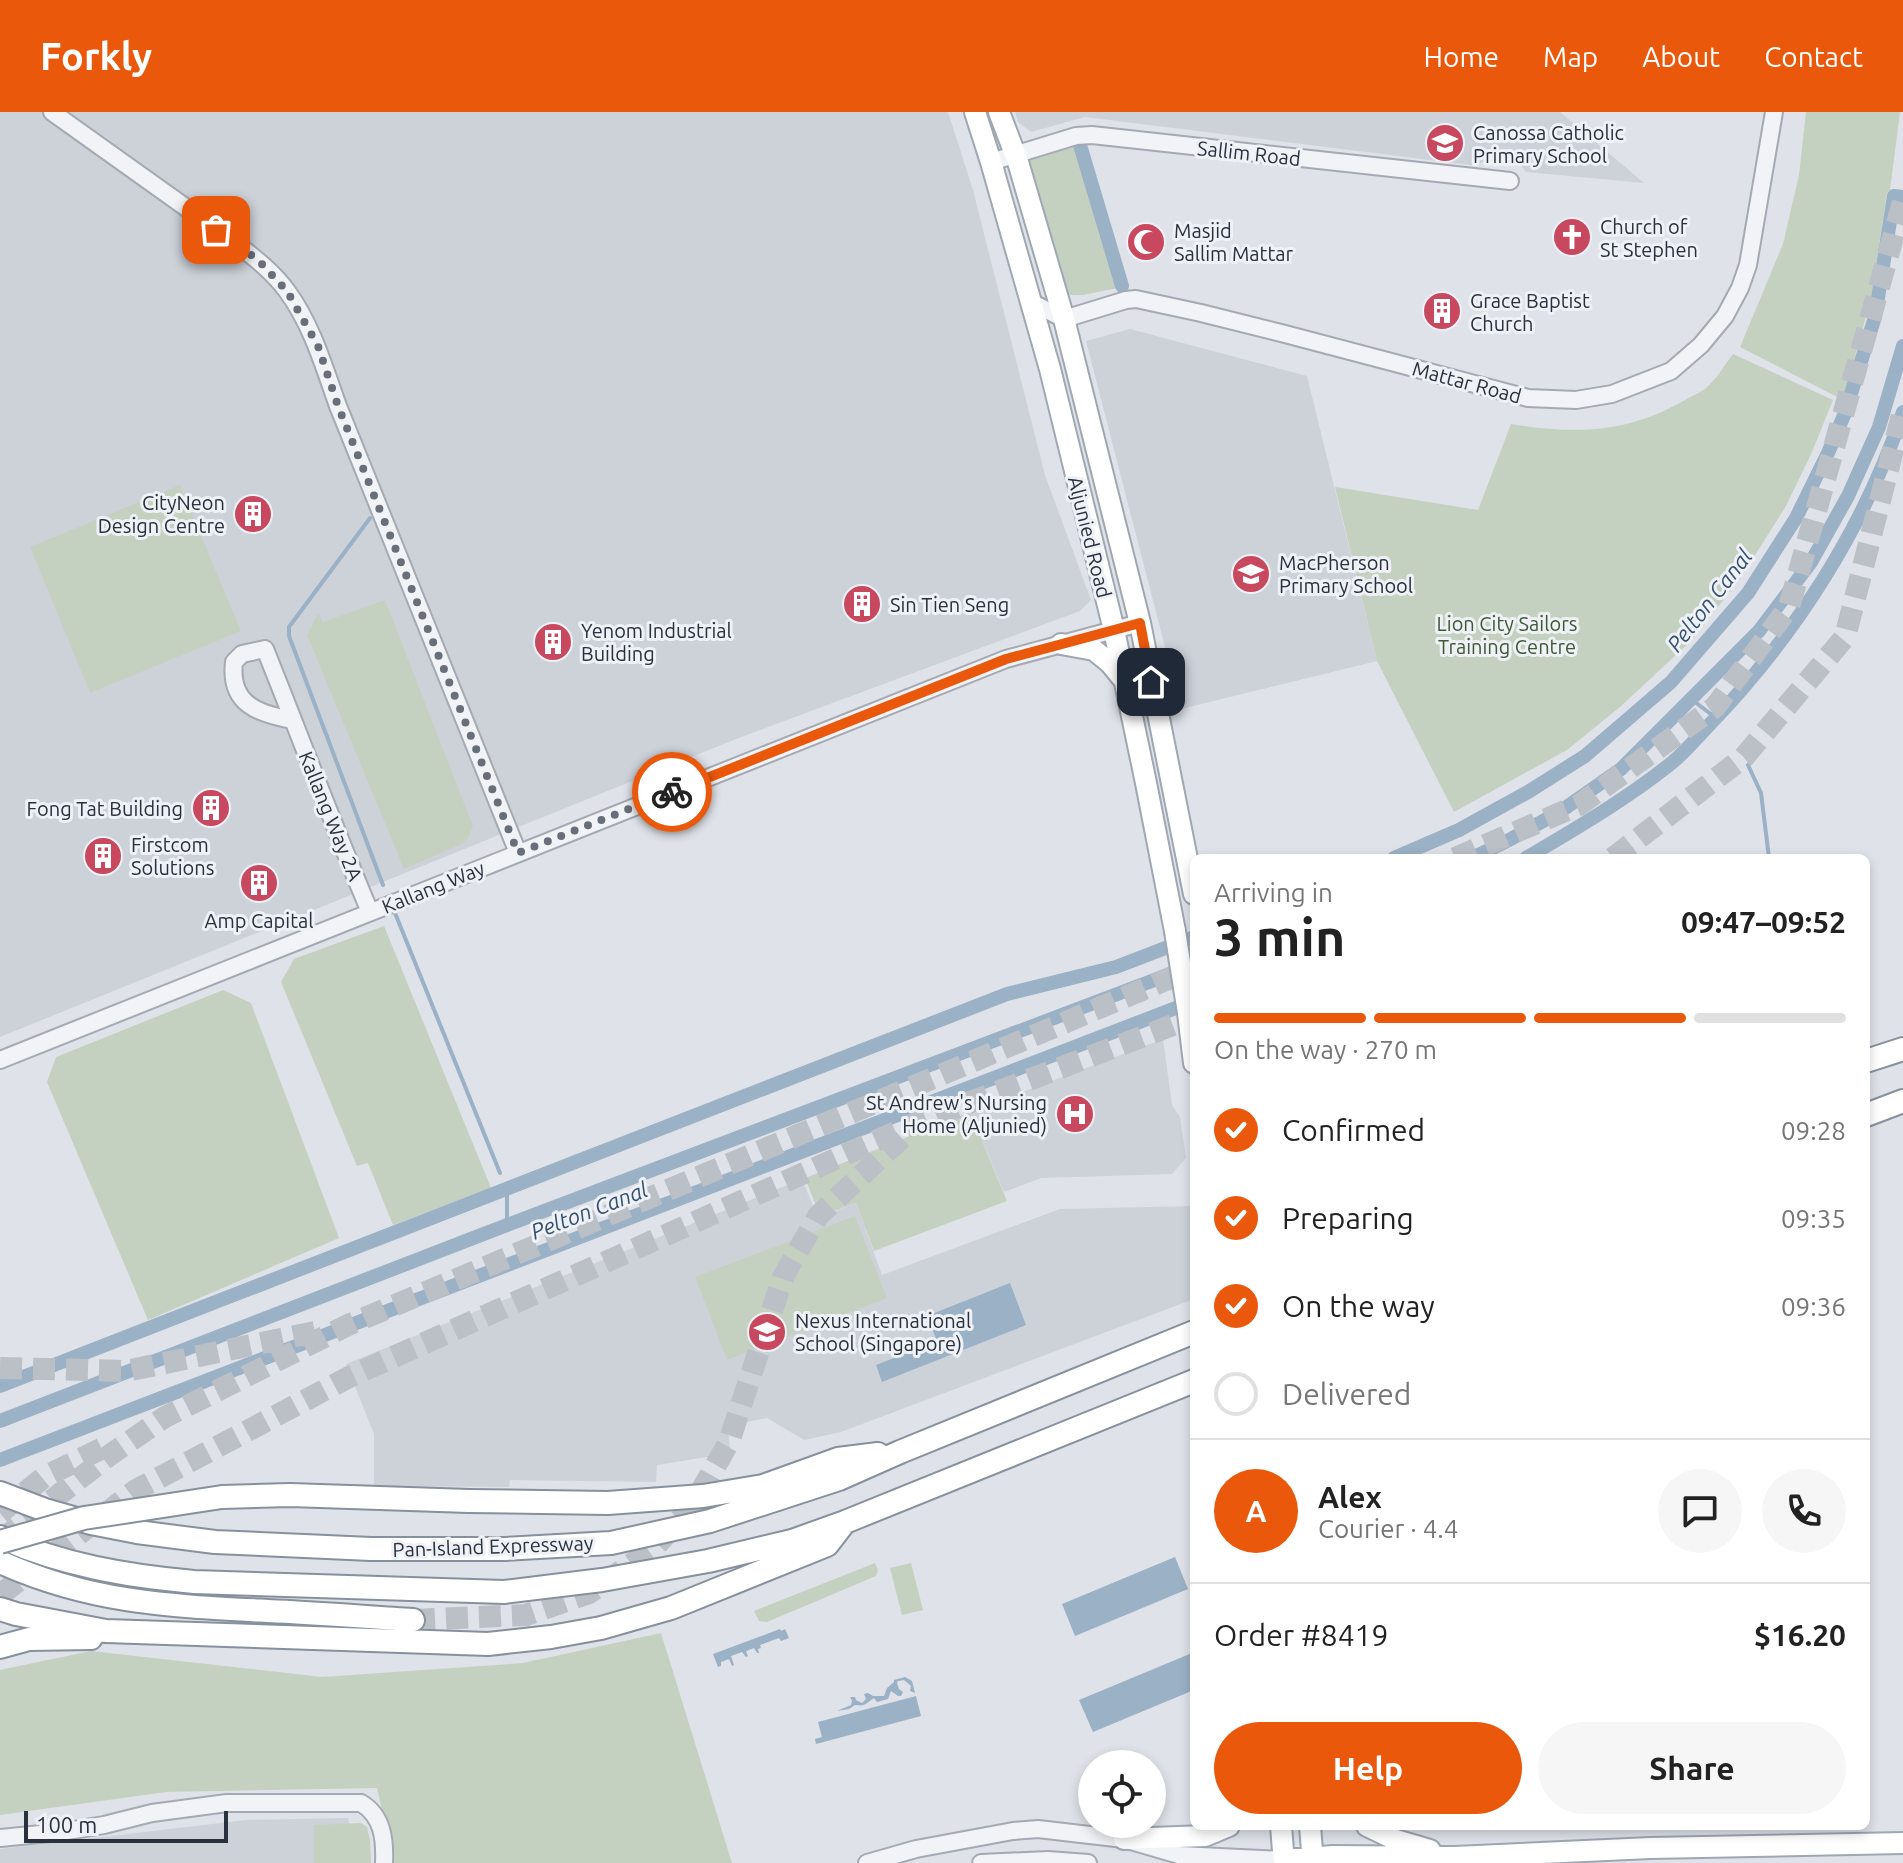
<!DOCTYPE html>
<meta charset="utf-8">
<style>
body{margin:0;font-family:Ubuntu,sans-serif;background:#f6f6f6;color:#222;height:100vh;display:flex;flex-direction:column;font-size:30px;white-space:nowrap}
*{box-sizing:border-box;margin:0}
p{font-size:26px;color:#767676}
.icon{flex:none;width:44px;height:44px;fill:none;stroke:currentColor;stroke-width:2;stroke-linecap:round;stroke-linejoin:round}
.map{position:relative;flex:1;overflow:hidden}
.panel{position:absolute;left:1190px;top:742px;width:680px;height:976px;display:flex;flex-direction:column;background:#fff;border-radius:12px;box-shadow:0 4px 12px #0003}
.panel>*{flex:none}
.fabs{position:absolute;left:1078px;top:1638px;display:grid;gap:16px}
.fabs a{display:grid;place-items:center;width:88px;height:88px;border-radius:50%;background:#fff;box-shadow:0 4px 12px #0003;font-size:40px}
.scale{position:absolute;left:24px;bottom:20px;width:204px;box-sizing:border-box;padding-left:8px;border:4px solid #29313e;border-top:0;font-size:22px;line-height:28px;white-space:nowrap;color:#29313e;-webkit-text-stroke:6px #eef1f5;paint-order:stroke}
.pin{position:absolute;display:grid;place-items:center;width:68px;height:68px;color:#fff;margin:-34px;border-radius:16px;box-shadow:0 4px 12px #0006}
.courier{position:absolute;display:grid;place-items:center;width:80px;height:80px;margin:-40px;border:6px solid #ea580c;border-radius:50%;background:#fff;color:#222;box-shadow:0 2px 10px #0007}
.headline em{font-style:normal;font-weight:700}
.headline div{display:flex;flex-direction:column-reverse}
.headline{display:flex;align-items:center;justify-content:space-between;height:136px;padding:0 24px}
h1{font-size:52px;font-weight:700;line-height:60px}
.bar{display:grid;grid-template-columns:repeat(4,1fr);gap:12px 8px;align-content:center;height:96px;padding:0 24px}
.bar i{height:10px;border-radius:6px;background:#e0e0e0}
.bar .current{background:#ea580c}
.bar p{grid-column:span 4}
.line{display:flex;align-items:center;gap:20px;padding:0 24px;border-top:2px solid #e0e0e0}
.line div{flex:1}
.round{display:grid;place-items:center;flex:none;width:84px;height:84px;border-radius:42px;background:#f6f6f6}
ol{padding:0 24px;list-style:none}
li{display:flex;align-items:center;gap:24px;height:88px}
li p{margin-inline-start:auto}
li .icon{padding:8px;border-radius:50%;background:#ea580c;color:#fff;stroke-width:4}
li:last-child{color:#767676}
li i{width:44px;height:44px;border:4px solid #e0e0e0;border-radius:50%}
.button{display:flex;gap:16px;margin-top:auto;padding:16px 24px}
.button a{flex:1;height:92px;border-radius:48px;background:#ea580c;color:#fff;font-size:32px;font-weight:700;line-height:92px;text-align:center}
.button a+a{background:#f6f6f6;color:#222}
header{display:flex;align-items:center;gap:48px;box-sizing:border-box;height:112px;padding:0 40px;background:#ea580c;color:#fff}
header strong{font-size:38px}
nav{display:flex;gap:44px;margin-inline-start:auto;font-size:28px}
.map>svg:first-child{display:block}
.built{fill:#cdd2d9}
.green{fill:#c5d1c0}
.water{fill:#9bb1c6}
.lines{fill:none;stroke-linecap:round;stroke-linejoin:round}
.stream{stroke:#9bb1c6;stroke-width:4}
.canal{stroke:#9bb1c6;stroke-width:14}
.highway-tunnel{stroke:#bbbfc6;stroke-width:22;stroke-dasharray:22 11;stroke-linecap:butt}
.minor-casing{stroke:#a5a9b2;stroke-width:20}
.major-casing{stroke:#9fa7b3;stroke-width:24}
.highway-casing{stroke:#87909d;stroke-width:26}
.minor{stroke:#f1f3f6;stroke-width:16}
.major{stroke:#fff;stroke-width:20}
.highway{stroke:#fff;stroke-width:22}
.major-bridge-casing{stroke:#9fa7b3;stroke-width:24;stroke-linecap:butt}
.highway-bridge-casing{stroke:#87909d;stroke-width:26;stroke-linecap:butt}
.major-bridge{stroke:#fff;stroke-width:20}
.highway-bridge{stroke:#fff;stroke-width:22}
.done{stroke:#696f7a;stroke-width:8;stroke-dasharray:0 14.4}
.route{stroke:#ea580c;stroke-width:10}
.labels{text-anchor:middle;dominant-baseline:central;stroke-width:6;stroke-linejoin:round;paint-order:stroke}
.poi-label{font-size:20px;fill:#29313e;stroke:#eef1f5;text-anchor:start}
.street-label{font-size:20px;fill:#29313e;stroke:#eef1f5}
.park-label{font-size:20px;fill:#3e5936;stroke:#eef1f5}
.water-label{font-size:22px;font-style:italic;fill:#355070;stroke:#eef1f5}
</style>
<header>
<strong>Forkly</strong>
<nav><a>Home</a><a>Map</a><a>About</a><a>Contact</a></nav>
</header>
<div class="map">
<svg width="1903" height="1751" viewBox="0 0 1903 1751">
<rect width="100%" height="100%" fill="#dfe2e8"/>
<path class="built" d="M0,0h948l25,78 72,285 46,125 -11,11 -344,128 -736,298z
M1015,0h545l84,71 -118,-11 -13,-16 -20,-3 -15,13 -393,-49 -54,15 -13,-10z
M1130,217l177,47 70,285 -196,48 -95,-368z
M1163,927l9,66 8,12 6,41 -14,16 -131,4 -37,14 -34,-80z
M802,1067l16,39 38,-15 26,72 178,-66 134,-3v93l-353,133 -37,8 -37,-22 -40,8 4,27 -74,12 -1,17 -146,-2 -1,7 -135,-1v-52l-28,-70z
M348,1706l8,45h-356v-14l246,-29z"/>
<path class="green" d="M1806,0h94l-10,78 -3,3 -16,105 -28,102 -103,-53 43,-103 16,-69z
M1077,33l41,143 -35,7h-12l-9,-8 -37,-122 6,-8z
M1733,242l100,46 -21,52 -26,54 -46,73 -49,62 -71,66 -53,43 -113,62 -77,-151 -42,-174 143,23 33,-86c65,10 115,10 174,-24 6,-4 15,-7 21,-12 11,-9 19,-24 27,-34z
M180,373l61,146 -151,62 -60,-146z
M385,488l88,226 -7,16 -62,27 -97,-234 11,-22 5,9z
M384,814l107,262 -98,37 -25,-62 -11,3 -76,-184 13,-23z
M223,878l28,13 88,235 -191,82 -101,-238 9,-25z
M970,1000l37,89 -133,50 -18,-48 -36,13 -15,-38z
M855,1104l32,82 -160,62 -32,-83z
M875,1451l3,7 -2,6 -109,46 -8,-1 -5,-10z
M911,1451l12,47 -21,5 -12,-47z
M661,1521l71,230h-338l-17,-75 -211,4 -166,23v-145l91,-19 231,26 201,-14z
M361,1711l6,4 3,13 1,23h-57v-38z"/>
<path class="water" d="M1010,1171l16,42 -144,57 -6,-17 61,-24 -10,-25z
M1175,1445l13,32 -113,47 -13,-32z
M780,1517l1,2 4,-2 4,9 -8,3 -2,-3 -19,7 1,3 -3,1 1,4h-2l-3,-5 -8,3 2,5 -2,1 -4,-5 -11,4 3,9 -2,1 -3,-7 -8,3v4l-3,1 -5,-13z
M1192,1541l2,37 -101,42 -14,-32z
M905,1565l7,4 3,12 -5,-2 1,-5 -7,-6 -6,1 -1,2 2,6 4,3 -2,4h-3l-7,-5 -3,8 -11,3 -3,-4c-9,6 -7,8 -19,7l-6,4 -12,2 14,-6 1,-4 -2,-4h5l1,3 6,3 4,-4 -2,-5 4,-1 5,3h11l3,-8 7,-6v-2z
M916,1584l5,20 -105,28 -1,-5 7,-2 -4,-15z"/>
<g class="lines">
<path class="stream" d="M370,406l-81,109v9l94,249
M1691,587l25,19
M1748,653l13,28 8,65
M395,801l105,260
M507,1078v35"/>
<path class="canal" d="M1080,33l42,141
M1394,746l65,-28 69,-38 57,-36 86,-74 77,-89 48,-75 32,-65 17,-40 30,-96 19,-121 9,1
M1472,746l37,-18 52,-29 60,-42 138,-138 52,-69 37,-66 31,-69 24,-81
M1526,746c49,-29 99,-58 143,-93 16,-12 29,-29 43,-43 84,-88 152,-194 191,-310
M0,1274l1007,-392 109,-27 78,-30
M0,1309l507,-196 687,-260
M0,1348l1194,-459"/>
<path class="highway-tunnel" d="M1455,746l124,-53 136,-98 74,-100 114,-405
M1613,746l131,-101 101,-120 58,-226
M0,1256l126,3 194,-40
M0,1401l44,-36 59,-29
M0,1429l107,-84 58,-40 183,-92 846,-357
M0,1483l136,-105 215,-114 567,-254 276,-105
M413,1508l113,-5 63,-22 64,-44 40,-44 36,-63 54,-165 35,-61 88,-82"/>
<g class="minor-casing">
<path id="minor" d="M52,0l185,132c18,14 37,29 50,47 25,34 37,76 51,115l180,447
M991,50l85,-26 16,-1 418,46
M1031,190l33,17 62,-19 10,-1 65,14 84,21 243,64 48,2 36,-6 59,-23 30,-26 24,-29 15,-28 8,-23 26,-153
M293,608c-35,-6 -64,-16 -59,-58l8,-8 23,-5c35,87 68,176 105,263
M0,948l1006,-401 134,-36
M0,1726l61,-6 43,-7 48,-12 75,-10h134c22,13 24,37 23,60
M867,1751l49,-14 97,-18 25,-2 86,10 55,16 105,5
M981,1751l67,-3 40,3"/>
</g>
<g class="major-casing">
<path id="major" d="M975,0l16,50 59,207 64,261 32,153 29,148
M999,0l19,50 46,157 76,304 54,271
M1061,532l33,6 16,13 14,17
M1188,901l6,50
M1281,1714l3,37
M1310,1714l3,37
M1367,1714l29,14 34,10
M1124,1727l81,-3 24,-10
M1284,1748l49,-4 122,1 195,-9 253,-5"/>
</g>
<g class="highway-casing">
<path id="highway" d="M1866,949l37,-12
M1866,1003l37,-14
M0,1381l45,17 46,13 46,9 78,10 156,7h134l106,-6 99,-22 129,-42 61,-27 294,-120
M469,1389l139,2 95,-7 60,-10 75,-27 40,-5
M0,1425c61,28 128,39 194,45l310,10 98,-12 106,-19 84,-20 53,-19 349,-141
M0,1450c91,41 170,44 268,49 48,2 97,6 145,9
M0,1497l16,5 90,17 382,13 63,-7 50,-9 70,-20 156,-63 17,-22
M0,1535l29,-8 62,-1"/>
</g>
<use href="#minor" class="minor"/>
<use href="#major" class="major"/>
<use href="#highway" class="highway"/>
<g class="major-bridge-casing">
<path id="major-bridge" d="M1175,819l13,82"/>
</g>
<g class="highway-bridge-casing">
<path id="highway-bridge" d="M0,1430l84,-24 138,-21 68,-2 179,6"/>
</g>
<use href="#major-bridge" class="major-bridge"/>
<use href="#highway-bridge" class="highway-bridge"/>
</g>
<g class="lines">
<path class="done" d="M216,118l42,30 29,31 31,55 20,60 180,447 154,-61"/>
<path class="route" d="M672,680l334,-133 134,-36 11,59"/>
</g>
<defs>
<g id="school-disc" transform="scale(2)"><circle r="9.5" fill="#c8495f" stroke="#eef1f5"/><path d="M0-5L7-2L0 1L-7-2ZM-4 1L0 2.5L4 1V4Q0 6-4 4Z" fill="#fff"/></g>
<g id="church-disc" transform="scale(2)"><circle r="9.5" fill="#c8495f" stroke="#eef1f5"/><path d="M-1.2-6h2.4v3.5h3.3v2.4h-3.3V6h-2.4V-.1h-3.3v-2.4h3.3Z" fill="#fff"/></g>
<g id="mosque-disc" transform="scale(2)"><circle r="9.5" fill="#c8495f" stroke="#eef1f5"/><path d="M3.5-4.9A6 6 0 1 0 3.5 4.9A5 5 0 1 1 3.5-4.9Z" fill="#fff"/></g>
<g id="building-disc" transform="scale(2)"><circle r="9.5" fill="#c8495f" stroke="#eef1f5"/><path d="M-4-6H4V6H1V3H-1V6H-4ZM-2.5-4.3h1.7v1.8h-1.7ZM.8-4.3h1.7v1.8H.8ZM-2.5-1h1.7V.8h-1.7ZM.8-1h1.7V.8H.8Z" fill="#fff"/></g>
<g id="hospital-disc" transform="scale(2)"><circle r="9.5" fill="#c8495f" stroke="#eef1f5"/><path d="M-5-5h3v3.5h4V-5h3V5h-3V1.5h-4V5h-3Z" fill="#fff"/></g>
</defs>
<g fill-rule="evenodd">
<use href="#school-disc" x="1445" y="31"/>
<use href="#church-disc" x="1572" y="125"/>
<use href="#mosque-disc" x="1146" y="130"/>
<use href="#building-disc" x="1442" y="199"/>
<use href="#building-disc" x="253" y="402"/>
<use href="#school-disc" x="1251" y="462"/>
<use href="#building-disc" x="862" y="492"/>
<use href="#building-disc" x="553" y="530"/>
<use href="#building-disc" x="211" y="696"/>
<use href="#building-disc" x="103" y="744"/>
<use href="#building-disc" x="259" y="771"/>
<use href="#hospital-disc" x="1075" y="1002"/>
<use href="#school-disc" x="767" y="1220"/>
</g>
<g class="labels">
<g class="poi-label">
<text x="1473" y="20">Canossa Catholic<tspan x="1473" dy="23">Primary School</tspan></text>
<text x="1600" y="114">Church of<tspan x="1600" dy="23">St Stephen</tspan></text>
<text x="1174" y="118">Masjid<tspan x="1174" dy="23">Sallim Mattar</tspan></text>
<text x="1470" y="188">Grace Baptist<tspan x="1470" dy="23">Church</tspan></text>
<text x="225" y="390" text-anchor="end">CityNeon<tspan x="225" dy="23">Design Centre</tspan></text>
<text x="1279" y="450">MacPherson<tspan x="1279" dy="23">Primary School</tspan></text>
<text x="890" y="492">Sin Tien Seng</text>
<text x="581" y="518">Yenom Industrial<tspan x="581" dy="23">Building</tspan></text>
<text x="183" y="696" text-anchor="end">Fong Tat Building</text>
<text x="131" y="732">Firstcom<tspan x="131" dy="23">Solutions</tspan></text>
<text x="259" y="808" text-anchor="middle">Amp Capital</text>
<text x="1047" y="990" text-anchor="end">St Andrew's Nursing<tspan x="1047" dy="23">Home (Aljunied)</tspan></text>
<text x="795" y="1208">Nexus International<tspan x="795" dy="23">School (Singapore)</tspan></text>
</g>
<g class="street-label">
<text transform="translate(1249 41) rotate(6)">Sallim Road</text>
<text transform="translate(1467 270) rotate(15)">Mattar Road</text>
<text transform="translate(1090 425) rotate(76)">Aljunied Road</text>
<text transform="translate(331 704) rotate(68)">Kallang Way 2A</text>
<text transform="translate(433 775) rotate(-22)">Kallang Way</text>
<text transform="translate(493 1434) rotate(-2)">Pan-Island Expressway</text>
</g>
<g class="park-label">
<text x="1507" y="511">Lion City Sailors<tspan x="1507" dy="23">Training Centre</tspan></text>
</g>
<g class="water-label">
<text transform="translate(1709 488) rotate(-52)">Pelton Canal</text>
<text transform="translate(589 1098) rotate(-21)">Pelton Canal</text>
</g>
</g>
</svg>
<div class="fabs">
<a><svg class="icon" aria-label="locate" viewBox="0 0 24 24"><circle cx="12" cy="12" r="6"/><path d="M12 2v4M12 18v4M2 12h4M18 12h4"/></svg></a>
</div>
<div class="scale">100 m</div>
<div class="pin" style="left:216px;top:118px;background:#ea580c"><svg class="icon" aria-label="bag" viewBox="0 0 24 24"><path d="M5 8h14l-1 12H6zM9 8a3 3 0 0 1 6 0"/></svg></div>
<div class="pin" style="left:1151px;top:570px;background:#1f2937"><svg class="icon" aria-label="home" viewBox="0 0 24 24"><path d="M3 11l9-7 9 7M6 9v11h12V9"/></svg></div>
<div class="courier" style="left:672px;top:680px"><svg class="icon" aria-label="bike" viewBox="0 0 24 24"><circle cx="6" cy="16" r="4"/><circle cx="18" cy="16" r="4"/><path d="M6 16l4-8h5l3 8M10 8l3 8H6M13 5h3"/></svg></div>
<section class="panel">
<div class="headline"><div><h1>3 min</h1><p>Arriving in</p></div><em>09:47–09:52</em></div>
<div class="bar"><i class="current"></i><i class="current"></i><i class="current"></i><i></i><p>On the way · 270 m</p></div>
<ol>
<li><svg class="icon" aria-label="check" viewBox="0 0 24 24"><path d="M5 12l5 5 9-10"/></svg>Confirmed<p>09:28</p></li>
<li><svg class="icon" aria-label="check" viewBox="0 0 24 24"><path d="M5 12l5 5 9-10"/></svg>Preparing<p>09:35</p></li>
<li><svg class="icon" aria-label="check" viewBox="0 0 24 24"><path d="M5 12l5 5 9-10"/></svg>On the way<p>09:36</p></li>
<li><i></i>Delivered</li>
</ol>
<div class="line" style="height:144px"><b class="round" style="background:#ea580c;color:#fff">A</b><div><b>Alex</b><p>Courier · 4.4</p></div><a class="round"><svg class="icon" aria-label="chat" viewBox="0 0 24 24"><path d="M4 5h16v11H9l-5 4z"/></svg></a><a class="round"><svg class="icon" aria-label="phone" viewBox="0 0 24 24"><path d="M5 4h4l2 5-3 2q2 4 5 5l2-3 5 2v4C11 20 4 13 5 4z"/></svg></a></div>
<div class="line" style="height:104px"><div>Order #8419</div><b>$16.20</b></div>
<div class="button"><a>Help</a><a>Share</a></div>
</section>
</div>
